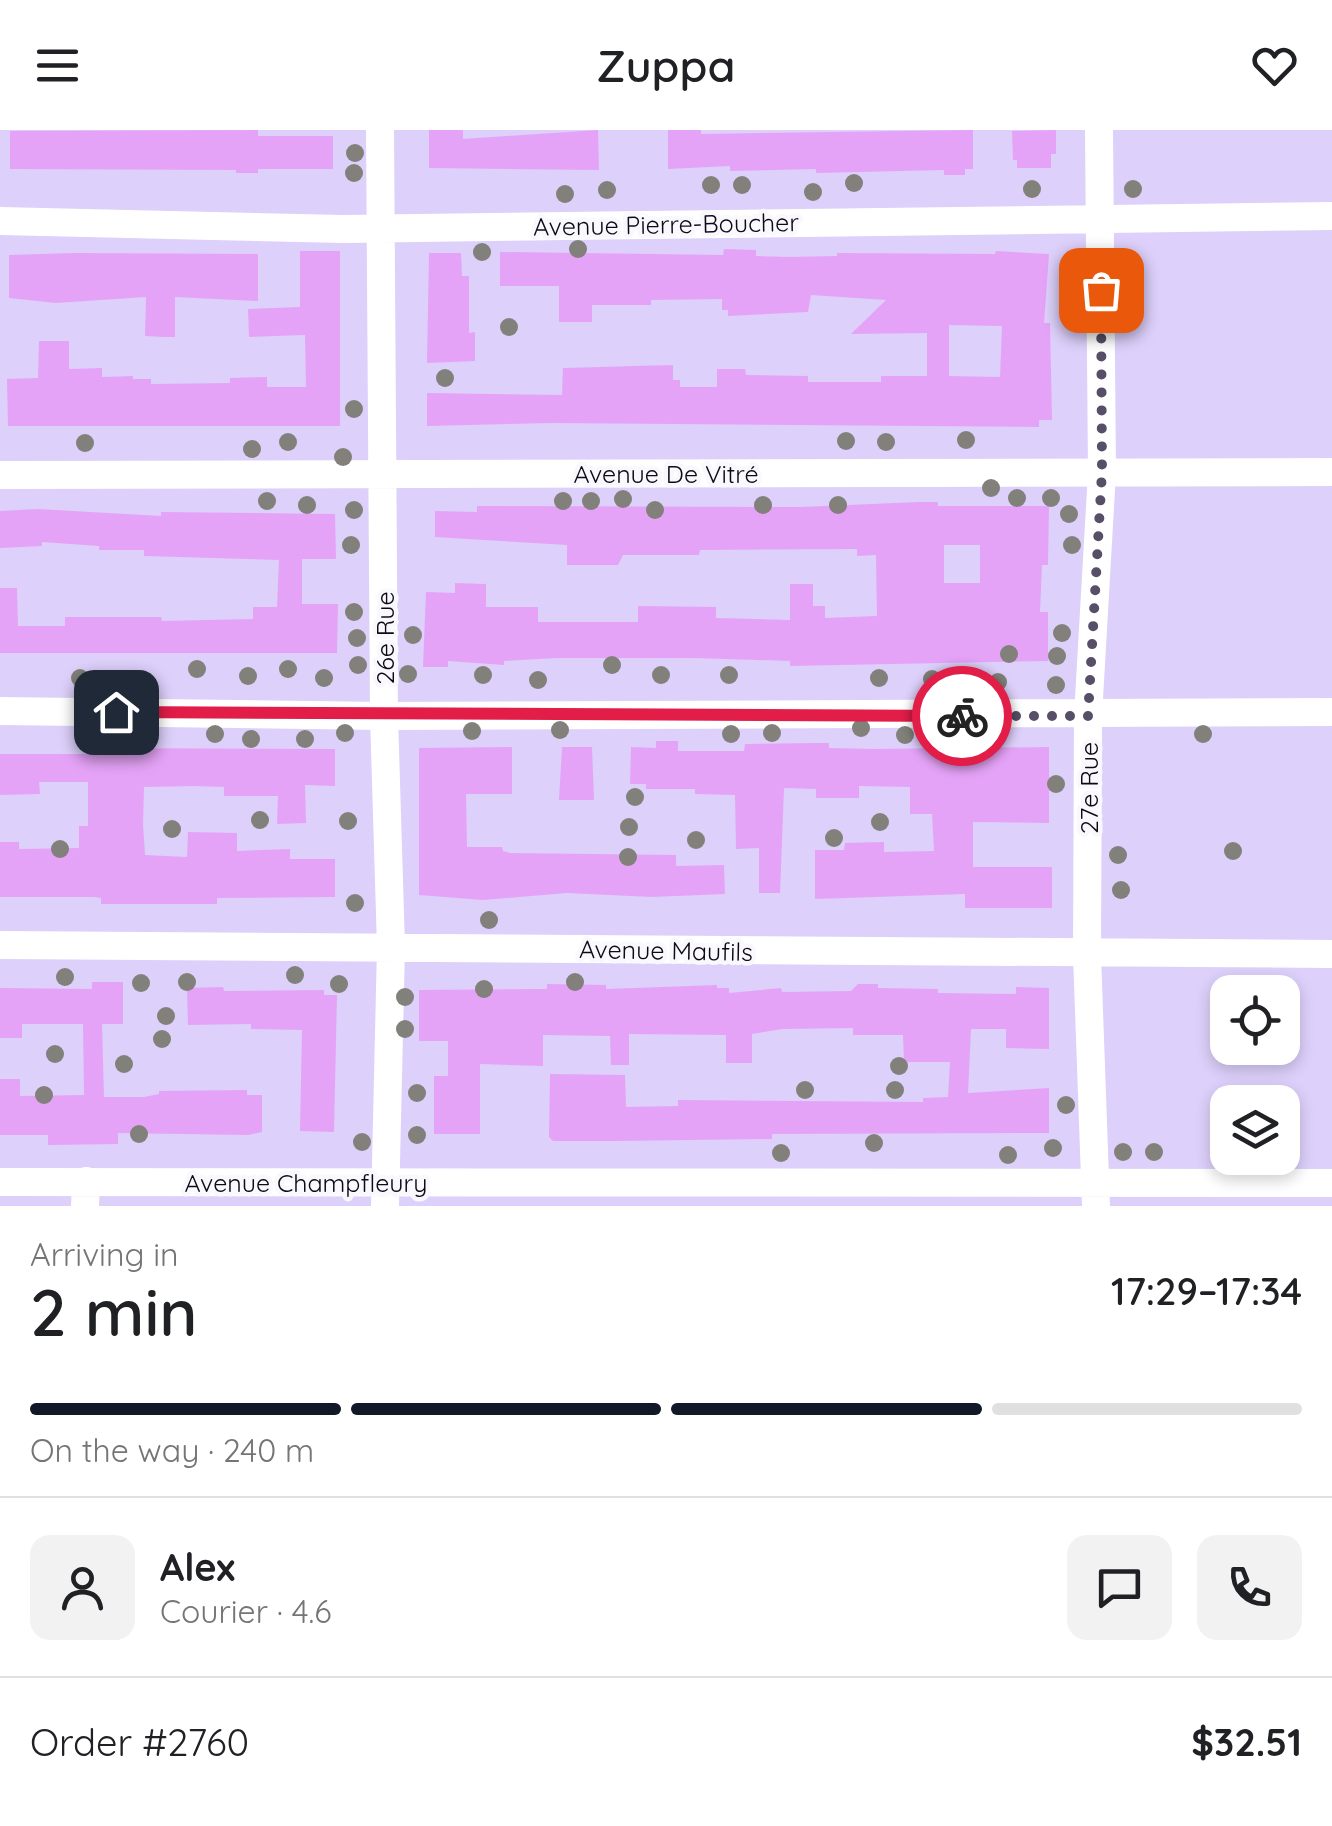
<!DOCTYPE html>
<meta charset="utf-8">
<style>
body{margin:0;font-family:Quicksand,sans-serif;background:#f2f2f2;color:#202124;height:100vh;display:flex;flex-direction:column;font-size:38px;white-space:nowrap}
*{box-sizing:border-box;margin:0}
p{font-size:32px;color:#757577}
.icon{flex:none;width:55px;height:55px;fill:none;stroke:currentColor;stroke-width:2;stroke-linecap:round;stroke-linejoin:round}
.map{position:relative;height:1076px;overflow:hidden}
.details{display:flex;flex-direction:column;background:#fff;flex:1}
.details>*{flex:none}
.buttons{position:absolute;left:1210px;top:845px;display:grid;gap:20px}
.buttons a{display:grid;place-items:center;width:90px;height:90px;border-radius:20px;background:#fff;box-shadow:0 5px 15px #0003;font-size:50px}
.pin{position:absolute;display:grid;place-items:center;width:85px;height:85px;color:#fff;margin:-42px;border-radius:20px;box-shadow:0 5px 15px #0006}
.courier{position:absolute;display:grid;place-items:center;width:100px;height:100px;margin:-50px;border:8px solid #e11d48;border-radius:50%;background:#fff;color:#222;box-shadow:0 2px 12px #0007}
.headline em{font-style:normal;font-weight:600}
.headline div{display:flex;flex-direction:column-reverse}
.headline{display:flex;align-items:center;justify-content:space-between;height:170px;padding:0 30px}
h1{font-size:65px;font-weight:600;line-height:75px}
.bar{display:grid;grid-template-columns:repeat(4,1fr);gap:15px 10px;align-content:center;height:120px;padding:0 30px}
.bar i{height:12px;border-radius:8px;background:#e0e0e0}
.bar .current{background:#111827}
.bar p{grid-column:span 4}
.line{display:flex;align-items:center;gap:25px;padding:0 30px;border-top:2px solid #e0e0e0}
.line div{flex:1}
.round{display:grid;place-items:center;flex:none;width:105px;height:105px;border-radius:20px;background:#f2f2f2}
header{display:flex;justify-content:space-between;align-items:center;height:130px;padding:0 30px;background:#fff;font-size:45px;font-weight:600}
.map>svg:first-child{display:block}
.building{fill:#e5a3f7;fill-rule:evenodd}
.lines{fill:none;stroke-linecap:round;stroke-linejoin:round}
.minor{stroke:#fff;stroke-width:28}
.tree{fill:#81807a}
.done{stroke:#564f67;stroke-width:10;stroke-dasharray:0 18}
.route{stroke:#e11d48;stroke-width:12}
.labels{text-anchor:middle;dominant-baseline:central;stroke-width:9;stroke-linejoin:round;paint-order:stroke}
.street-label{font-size:25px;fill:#0e0917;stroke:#f9f8fc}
</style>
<header><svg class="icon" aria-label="menu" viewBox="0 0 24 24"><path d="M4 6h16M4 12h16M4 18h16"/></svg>Zuppa<svg class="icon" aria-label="heart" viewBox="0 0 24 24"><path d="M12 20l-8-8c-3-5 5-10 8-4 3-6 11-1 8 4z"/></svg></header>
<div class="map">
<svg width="1332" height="1076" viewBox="0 0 1332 1076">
<rect width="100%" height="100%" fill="#ddd0fb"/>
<path class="building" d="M258,0v6h75v33h-75v4h-22v-3l-226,-1v-38z
M429,0h34v9l135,-9 1,40 -170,-2z
M668,0h33v4l272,-4v39h-8v6h-21v-5l-128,3v-4l-86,2v-5l-62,3z
M1056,0v24h-5v14h-34v-8h-4l-1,-29z
M724,119l32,1v6l34,1 47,-1v-3l158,1 1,-3 53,3 -5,69h6l2,97h-13v7l-488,-4 -124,3v-33l135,2 1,-27 110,-3v15h7v7h37v-18h28l1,6 62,1v6h73v-6h46v-43l-76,1 35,-34 -75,-5 -3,17 -80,4v-6h-6v-11l-71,1v5h-59v17h-33v-36h-59v-34l223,3zM949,195l53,1 -2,51 -51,-1z
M300,121h40v175h-332l-1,-47 31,-1 1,-37h30v28l33,-1v9l31,-1v3h18v5l79,-1v-5l37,-1v10h39l-1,-52 -56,2 -1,-28 52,-2z
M73,123l185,1v47l-83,-4v40h-11l-19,-1 1,-39 -90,6 -47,-5v-43z
M429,123h32l1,23h7v57l6,-1v29l-48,2z
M919,372h19v4h111l-1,59h-6l-2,47h8v49l-258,5v-5l-95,-3h-139l-52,3v4l-56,-4v6h-25l3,-75 29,1v-10l31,1v23h52v15h100v-16l78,1v11l74,2v-36h23v22h12v12l52,-2 -1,-61 -19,1v-7l-157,1 -1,5h-76l-5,10h-51v-20l-132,-8v-26l42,1v-6l324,1zM944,415h36v38h-36z
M38,379l123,7v-4l174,2 1,45h-34v45h36l-1,49h-337v-65h17l1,38h47v-9h96l1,4 91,-2v-12h24l2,-47 -135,-4v-6h-45v-4l-57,-4v4l-42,2v-37z
M656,611h22v10h66l1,-7 71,-1h13v5l45,1 175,-2v76l-76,-1v45h79v41h-87v-14l-150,5v-49h29l1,-7 39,-1v10l50,-1 -2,-37h-22v-27l-51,-1v12h-43v-9l-32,-1 -4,105h-21v-45l-23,1 -1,-54 -40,-1v-5h-49v-5h-16l1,-37 25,1z
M512,617v47h-46l1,53h35l1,4 7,2 166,2v11l48,-1 1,29 -73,3 -85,-4 -84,7 -64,-5v-147z
M562,617h30l2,53h-35z
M89,618l246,1v37l-30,-1 1,38 -29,1 1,-28h-54v-9l-29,-1 -51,1 -1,37 2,31 42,2 1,-25 49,1v18l53,-2v10h45v38l-118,1v6h-116v-6l-7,-1h-94v-55h19v7l60,-1v-22h9v-44h-49l1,12 -40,1v-41h89z
M92,852h31v42h-21l2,73h40l15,-3v-3l88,-1v5h15v37l-14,3 -130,-2v11l-70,1v-10h-48v-56h20v17l64,-1 -1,-71h-61v14h-22v-50l92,1z
M547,854l59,1v4l111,-4v3h12v5l52,-5 1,4 69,-1 7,-7h20v4l60,1v4l78,1v-7l33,1v61l-43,-1v-19h-35l-3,64 81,-5v45l-277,1v5l-155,2h-64l-4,-4 1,-63 75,1 1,32 52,-1v-6l245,2v-4l25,-1 2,-35h-46l-1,-27h-50v-7l-71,1 -30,5v29h-26v-28l-97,-1v31h-18l-1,-29 -67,-1v31l-63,-2v70h-46v-58h14v-35h-29v-51l118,-1h10z
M223,857l1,4 100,-1v5h13l-3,137 -34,-1 2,-101 -51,-1v-5l-63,1 -1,-37z"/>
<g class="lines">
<path class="minor" d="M380,0l4,586 7,231 -6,259
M0,91l343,8 989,-13
M0,345l1332,-3
M0,581l384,5 948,-4
M0,815l1332,9
M0,1052l1332,1
M85,1076l1,-25
M1096,1076l-9,-251 1,-239 14,-244 -3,-342"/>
</g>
<g class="tree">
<circle cx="355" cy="23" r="9"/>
<circle cx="354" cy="43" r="9"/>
<circle cx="854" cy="53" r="9"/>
<circle cx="711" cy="55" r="9"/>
<circle cx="742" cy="55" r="9"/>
<circle cx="1032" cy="59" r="9"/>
<circle cx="1133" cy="59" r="9"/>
<circle cx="607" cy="60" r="9"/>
<circle cx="813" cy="62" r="9"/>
<circle cx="565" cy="64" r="9"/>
<circle cx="578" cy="119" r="9"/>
<circle cx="482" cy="122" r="9"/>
<circle cx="509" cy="197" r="9"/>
<circle cx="445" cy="248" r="9"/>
<circle cx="354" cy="279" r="9"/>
<circle cx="966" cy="310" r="9"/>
<circle cx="846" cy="311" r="9"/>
<circle cx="288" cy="312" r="9"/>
<circle cx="886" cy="312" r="9"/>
<circle cx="85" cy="313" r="9"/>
<circle cx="252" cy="319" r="9"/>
<circle cx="343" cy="327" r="9"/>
<circle cx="991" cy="358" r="9"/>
<circle cx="1017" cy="368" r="9"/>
<circle cx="1051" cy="368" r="9"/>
<circle cx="623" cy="369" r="9"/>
<circle cx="267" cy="371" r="9"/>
<circle cx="563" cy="371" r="9"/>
<circle cx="591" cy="371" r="9"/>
<circle cx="307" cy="375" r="9"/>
<circle cx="763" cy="375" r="9"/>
<circle cx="838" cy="375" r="9"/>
<circle cx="354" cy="380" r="9"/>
<circle cx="655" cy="380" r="9"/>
<circle cx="1069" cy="384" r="9"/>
<circle cx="351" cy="415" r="9"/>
<circle cx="1072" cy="415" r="9"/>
<circle cx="354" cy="482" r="9"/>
<circle cx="1062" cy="503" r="9"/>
<circle cx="413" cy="505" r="9"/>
<circle cx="357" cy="508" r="9"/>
<circle cx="1009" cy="524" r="9"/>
<circle cx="1057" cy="526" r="9"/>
<circle cx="358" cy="535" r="9"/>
<circle cx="612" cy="535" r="9"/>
<circle cx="197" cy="539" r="9"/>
<circle cx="288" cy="539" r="9"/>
<circle cx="408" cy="544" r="9"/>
<circle cx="483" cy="545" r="9"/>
<circle cx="661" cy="545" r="9"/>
<circle cx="729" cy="545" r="9"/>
<circle cx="248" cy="546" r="9"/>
<circle cx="965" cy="547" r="9"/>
<circle cx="80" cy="548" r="9"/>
<circle cx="324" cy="548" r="9"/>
<circle cx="879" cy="548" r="9"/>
<circle cx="142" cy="549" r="9"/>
<circle cx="932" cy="549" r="9"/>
<circle cx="538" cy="550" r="9"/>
<circle cx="998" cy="552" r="9"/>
<circle cx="1056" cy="555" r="9"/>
<circle cx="861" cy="598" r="9"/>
<circle cx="560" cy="600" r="9"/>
<circle cx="472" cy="601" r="9"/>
<circle cx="345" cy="603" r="9"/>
<circle cx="772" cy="603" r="9"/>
<circle cx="215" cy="604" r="9"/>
<circle cx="731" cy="604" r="9"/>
<circle cx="1203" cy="604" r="9"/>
<circle cx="905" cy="605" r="9"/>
<circle cx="251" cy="609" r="9"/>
<circle cx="305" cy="609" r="9"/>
<circle cx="1056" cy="654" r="9"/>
<circle cx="635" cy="667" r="9"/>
<circle cx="260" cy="690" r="9"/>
<circle cx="348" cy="691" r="9"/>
<circle cx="880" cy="692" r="9"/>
<circle cx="629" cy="697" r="9"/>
<circle cx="172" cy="699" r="9"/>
<circle cx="834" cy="708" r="9"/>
<circle cx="696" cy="710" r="9"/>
<circle cx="60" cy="719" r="9"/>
<circle cx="1233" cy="721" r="9"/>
<circle cx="1118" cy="725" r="9"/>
<circle cx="628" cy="727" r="9"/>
<circle cx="1121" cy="760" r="9"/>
<circle cx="355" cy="773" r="9"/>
<circle cx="489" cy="790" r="9"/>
<circle cx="295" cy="845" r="9"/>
<circle cx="65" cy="847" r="9"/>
<circle cx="187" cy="852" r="9"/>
<circle cx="575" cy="852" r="9"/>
<circle cx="141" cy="853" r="9"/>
<circle cx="339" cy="854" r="9"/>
<circle cx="484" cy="859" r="9"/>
<circle cx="405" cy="867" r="9"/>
<circle cx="166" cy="886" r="9"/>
<circle cx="405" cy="899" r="9"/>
<circle cx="162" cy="909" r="9"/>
<circle cx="55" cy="924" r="9"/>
<circle cx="124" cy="934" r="9"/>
<circle cx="899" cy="936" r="9"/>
<circle cx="805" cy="960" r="9"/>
<circle cx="895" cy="960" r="9"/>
<circle cx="417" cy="963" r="9"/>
<circle cx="44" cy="965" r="9"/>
<circle cx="1066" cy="975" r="9"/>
<circle cx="139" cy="1004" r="9"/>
<circle cx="417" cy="1005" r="9"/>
<circle cx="362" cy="1012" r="9"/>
<circle cx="874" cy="1013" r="9"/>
<circle cx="1053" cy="1018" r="9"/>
<circle cx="1123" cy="1022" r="9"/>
<circle cx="1154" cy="1022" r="9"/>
<circle cx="781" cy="1023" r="9"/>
<circle cx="1008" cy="1025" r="9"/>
</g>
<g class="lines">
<path class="done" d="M962,586h126l14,-244 -1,-182"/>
<path class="route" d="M116,582l846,4"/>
</g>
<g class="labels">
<g class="street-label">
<text transform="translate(666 94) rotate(-1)">Avenue Pierre-Boucher</text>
<text x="666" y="343">Avenue De Vitré</text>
<text transform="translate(384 508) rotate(-90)">26e Rue</text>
<text transform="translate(1088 658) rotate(-90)">27e Rue</text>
<text transform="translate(666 820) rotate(1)">Avenue Maufils</text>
<text x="306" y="1052">Avenue Champfleury</text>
</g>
</g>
</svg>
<div class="buttons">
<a><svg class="icon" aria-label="locate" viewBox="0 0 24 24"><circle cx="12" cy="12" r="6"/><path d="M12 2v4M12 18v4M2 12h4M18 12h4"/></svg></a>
<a><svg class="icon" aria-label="layers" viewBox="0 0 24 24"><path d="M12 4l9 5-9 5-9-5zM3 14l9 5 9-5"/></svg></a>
</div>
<div class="pin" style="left:1101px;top:160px;background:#ea580c"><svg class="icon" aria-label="bag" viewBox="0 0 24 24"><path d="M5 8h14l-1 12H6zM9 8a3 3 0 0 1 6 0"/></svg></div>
<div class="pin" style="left:116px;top:582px;background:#1f2937"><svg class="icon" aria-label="home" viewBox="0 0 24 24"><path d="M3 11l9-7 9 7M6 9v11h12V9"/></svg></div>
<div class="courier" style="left:962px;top:586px"><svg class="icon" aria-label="bike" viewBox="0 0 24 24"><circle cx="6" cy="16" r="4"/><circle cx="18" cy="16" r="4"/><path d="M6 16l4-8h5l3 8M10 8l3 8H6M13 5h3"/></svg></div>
</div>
<section class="details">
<div class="headline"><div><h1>2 min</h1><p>Arriving in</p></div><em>17:29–17:34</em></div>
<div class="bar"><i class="current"></i><i class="current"></i><i class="current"></i><i></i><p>On the way · 240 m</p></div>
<div class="line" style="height:180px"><a class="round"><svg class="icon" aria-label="person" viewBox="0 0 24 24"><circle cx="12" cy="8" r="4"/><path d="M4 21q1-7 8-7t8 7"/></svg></a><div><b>Alex</b><p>Courier · 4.6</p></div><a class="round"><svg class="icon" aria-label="chat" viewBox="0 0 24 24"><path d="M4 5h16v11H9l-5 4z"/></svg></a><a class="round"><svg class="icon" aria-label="phone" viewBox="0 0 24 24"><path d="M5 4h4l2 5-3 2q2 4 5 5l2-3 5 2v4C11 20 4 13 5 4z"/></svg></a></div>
<div class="line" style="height:130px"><div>Order #2760</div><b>$32.51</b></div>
</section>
